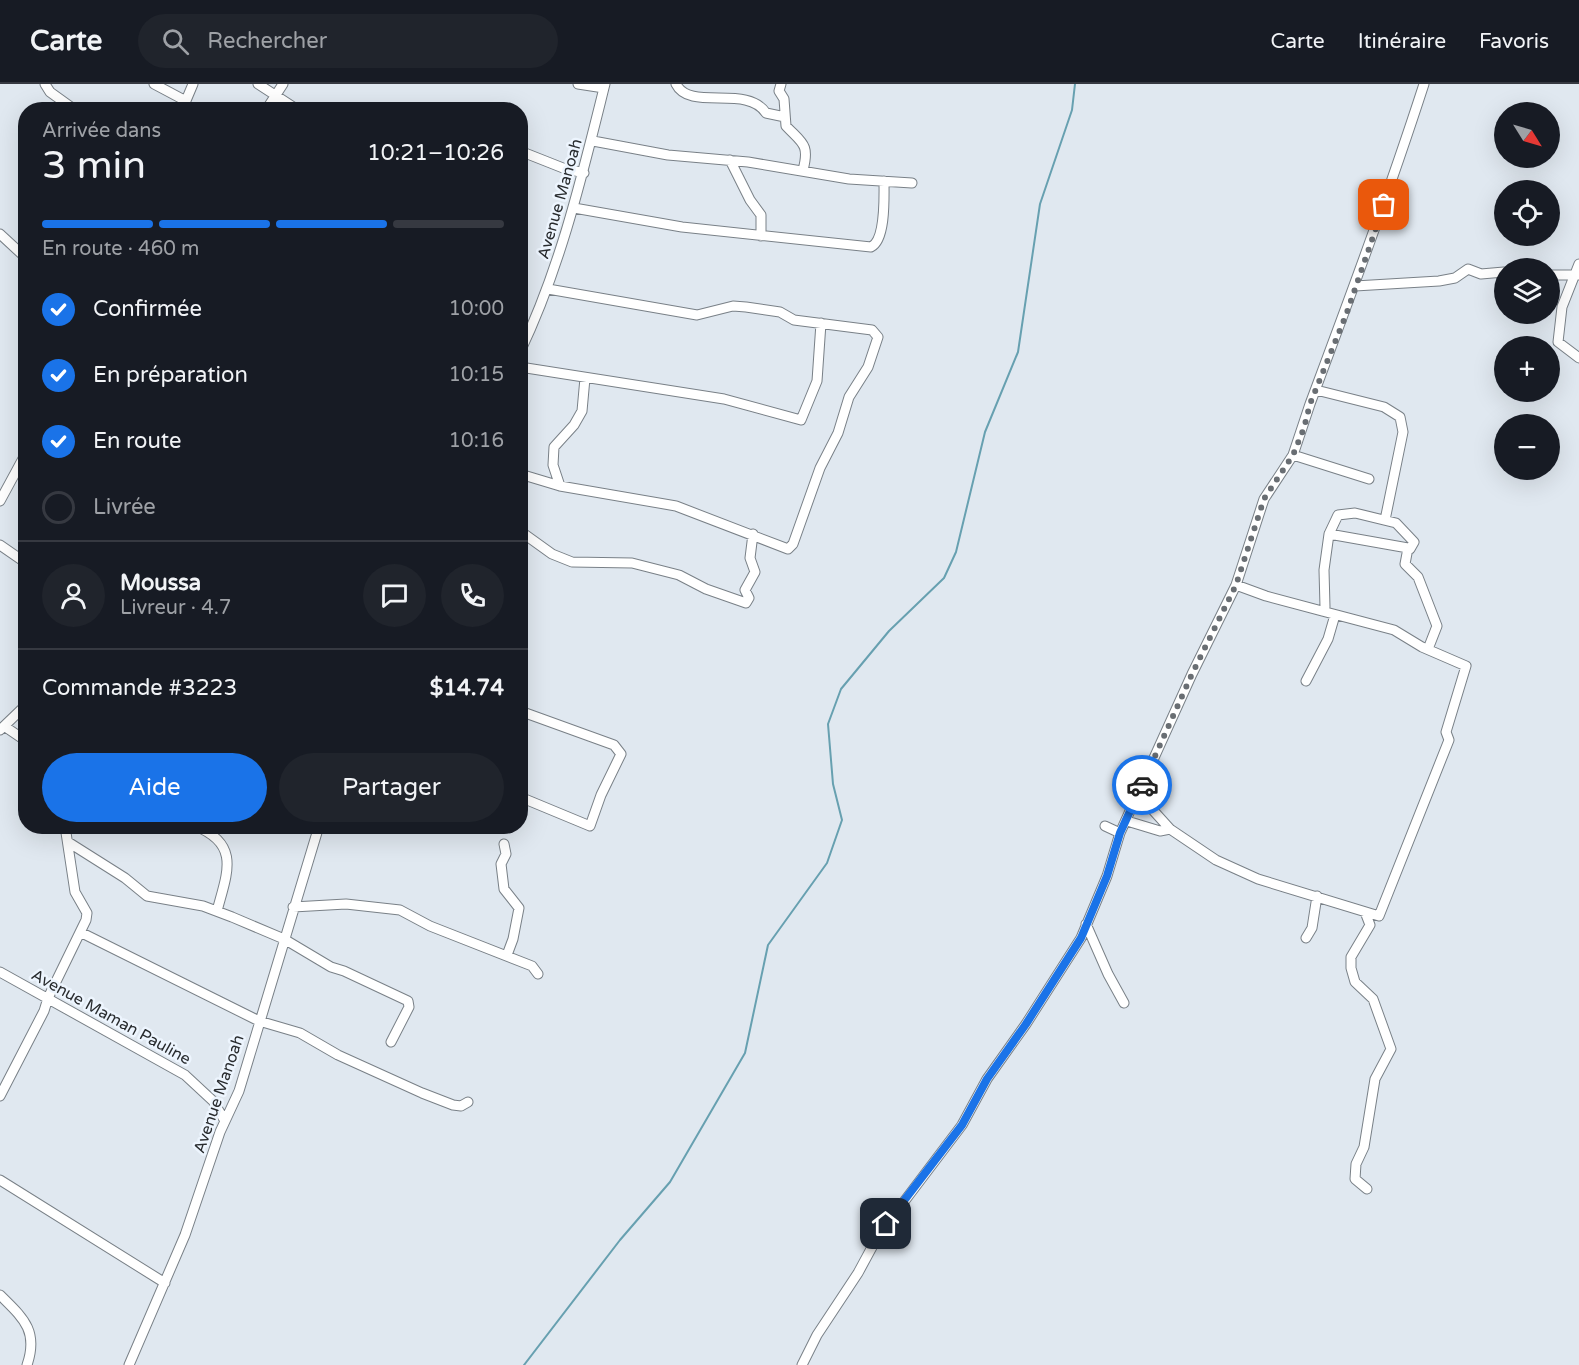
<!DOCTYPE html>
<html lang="fr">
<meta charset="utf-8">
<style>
body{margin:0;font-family:"Varela Round",sans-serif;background:#20242c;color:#f1f3f6;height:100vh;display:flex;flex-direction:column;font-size:22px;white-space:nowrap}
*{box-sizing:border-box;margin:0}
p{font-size:20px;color:#9ea1a6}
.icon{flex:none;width:33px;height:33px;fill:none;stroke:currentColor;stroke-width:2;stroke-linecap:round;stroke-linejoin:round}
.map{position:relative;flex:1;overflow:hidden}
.details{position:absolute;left:18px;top:18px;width:510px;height:732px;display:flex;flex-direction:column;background:#171b24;border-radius:24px;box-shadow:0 6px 24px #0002}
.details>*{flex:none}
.needle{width:39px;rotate:127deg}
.controls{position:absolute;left:1494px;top:18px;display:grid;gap:12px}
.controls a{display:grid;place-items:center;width:66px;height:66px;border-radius:50%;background:#171b24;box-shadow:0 6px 24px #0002;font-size:30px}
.pin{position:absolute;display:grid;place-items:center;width:51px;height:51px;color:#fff;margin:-26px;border-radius:12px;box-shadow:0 3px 9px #0006}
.courier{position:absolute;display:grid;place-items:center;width:60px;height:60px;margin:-30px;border:4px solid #1a73e8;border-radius:50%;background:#fff;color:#222;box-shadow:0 2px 8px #0007}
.headline em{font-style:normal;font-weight:600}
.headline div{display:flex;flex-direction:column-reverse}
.headline{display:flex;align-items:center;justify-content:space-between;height:102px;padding:0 24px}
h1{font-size:39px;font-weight:600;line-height:45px}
.bar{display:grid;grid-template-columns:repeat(4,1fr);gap:9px 6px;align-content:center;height:72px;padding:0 24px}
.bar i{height:8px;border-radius:4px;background:#363941}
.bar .selected{background:#1a73e8}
.bar p{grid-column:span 4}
.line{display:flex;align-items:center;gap:15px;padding:0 24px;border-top:2px solid #363941}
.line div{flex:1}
.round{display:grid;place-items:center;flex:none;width:63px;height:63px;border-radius:32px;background:#20242c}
ol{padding:0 24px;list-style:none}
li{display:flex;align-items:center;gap:18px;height:66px}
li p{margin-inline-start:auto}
li .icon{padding:6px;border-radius:50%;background:#1a73e8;color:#fff;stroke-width:4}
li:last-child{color:#9ea1a6}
li i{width:33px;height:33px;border:3px solid #363941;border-radius:50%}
.action{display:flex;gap:12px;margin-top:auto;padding:12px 24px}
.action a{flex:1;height:69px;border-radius:36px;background:#1a73e8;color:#fff;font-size:24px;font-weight:600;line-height:69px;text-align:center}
.action a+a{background:#20242c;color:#f1f3f6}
header{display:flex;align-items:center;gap:36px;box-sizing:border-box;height:84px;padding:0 30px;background:#171b24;border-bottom:2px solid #363941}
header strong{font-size:28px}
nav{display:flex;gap:33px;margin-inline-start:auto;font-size:21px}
.search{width:420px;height:54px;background:#20242c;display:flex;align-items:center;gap:15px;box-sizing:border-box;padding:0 21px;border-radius:33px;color:#9ea1a6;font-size:22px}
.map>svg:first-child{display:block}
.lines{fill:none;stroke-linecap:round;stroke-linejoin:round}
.stream{stroke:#67a0b0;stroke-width:2}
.minor-casing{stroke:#798087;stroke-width:11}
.minor{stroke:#fff;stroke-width:9}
.done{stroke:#696e73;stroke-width:6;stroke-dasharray:0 10.8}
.route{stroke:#1a73e8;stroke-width:8}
.labels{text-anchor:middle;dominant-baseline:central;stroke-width:5;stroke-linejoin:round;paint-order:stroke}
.street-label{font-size:16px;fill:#292c2f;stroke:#edf5fe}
</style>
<header>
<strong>Carte</strong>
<div class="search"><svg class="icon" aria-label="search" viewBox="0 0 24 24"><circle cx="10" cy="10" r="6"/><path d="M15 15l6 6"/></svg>Rechercher</div>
<nav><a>Carte</a><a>Itinéraire</a><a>Favoris</a></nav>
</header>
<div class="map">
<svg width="1579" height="1281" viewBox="0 0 1579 1281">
<rect width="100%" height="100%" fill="#e0e8f0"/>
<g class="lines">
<path class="stream" d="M524,1281l96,-125 50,-58 75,-129 23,-108 59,-82 15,-43 -9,-36 -5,-60 13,-35 48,-58 55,-53 12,-26 29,-120 33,-80 22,-148 32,-94 3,-26"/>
<g class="minor-casing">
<path id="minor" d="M45,0l5,8 25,18
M154,0l32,17
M258,0l40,26
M578,0l26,4
M676,0c14,28 71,0 90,29l19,4
M781,0l-2,7 5,8 2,27c16,17 24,18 17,44
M182,26l11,-26
M266,26l17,-26
M593,57l75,14 80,7 101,17 63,4
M520,67l43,17 21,5
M730,76l20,40 11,15v21
M574,124l108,19 189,20c15,-7 13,-51 13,-66
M0,150l26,24
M1579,180l-17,43 -4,35 21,16
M1550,191h29
M1355,202l84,-5 16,-3 13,-9 13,5 23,-2
M520,268c41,-86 62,-176 85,-268
M520,283l204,32 77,21 16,-39 4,-58
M1316,306l68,17 16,10 3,15 -18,88
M1293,371l76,24
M520,390l40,12 116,20 112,43 5,-5 27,-76 18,-35 11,-36 19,-30 10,-30 -6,-7 -78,-10 -14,-8 -34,-5 -13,-1 -36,9 -149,-26
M560,402l-7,-21 1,-18 20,-22 8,-14 3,-33
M0,417l26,-48
M520,447l32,23 20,8 60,1 47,12 27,14 40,14 3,-5 -4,-8 10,-18 -5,-14 3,-24
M1329,450l9,-19 17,-2 41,10 18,19 -4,7
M0,461l26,18
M1236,501l30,11 56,15 3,-4 -1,-37 5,-36 79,14 -3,16 13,13 19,49 -9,23
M1306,597l22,-42 7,-24
M520,627l94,34 7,9 -20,41 -11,31 -70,-29
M4,642l22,15
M0,646l26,-25
M1136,715l15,9 19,21 46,31 42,19 121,37 70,-176 -3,-8 20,-66 -44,-19 -28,-17 -72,-19
M1127,737l33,10 10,-2
M195,742c46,18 32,47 22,85
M1105,742l15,7
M68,758l57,36 22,18 56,10 29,11 52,22 47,28 13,4 64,30 1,6 -18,35
M504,760l2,10 -5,10 3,25 15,19 -6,31 -6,16
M293,823l53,-3 54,6 30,16 102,40 6,8
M1365,828l5,13 -19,32v11l4,14 18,17 18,50 -16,30 -11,68 -8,17 -1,15 12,10
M1086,840l22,50 16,29
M82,849l177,88 41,12 38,22 84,38 31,12 8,1 7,-4
M1306,854l6,-10 5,-32
M0,888l185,103 28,26 12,20
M0,1012l44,-85 4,-13 38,-78 1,-7 -12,-21 -10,-66
M0,1096l165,103
M0,1211c22,22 39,35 27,70
M129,1281l56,-130 35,-103 19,-41 80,-265
M802,1281l15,-30 41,-62 20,-37 84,-111 25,-46 39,-55 55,-86 26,-62 13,-43 72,-159 44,-89 28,-86 29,-44 17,-51c40,-107 79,-212 114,-320"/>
</g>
<use href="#minor" class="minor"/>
</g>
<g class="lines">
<path class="done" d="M1142,701l50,-111 44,-89 28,-86 29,-44 11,-27 6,-24 36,-89 38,-110"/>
<path class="route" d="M886,1140l76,-99 25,-46 39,-55 55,-86 26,-62 13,-43 22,-48"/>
</g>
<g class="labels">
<g class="street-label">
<text transform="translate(560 115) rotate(-74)">Avenue Manoah</text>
<text transform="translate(111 933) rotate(29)">Avenue Maman Pauline</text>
<text transform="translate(219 1010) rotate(-71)">Avenue Manoah</text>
</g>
</g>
</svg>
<div class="controls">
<a><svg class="needle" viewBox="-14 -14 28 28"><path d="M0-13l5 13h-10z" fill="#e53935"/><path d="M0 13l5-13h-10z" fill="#9ea1a6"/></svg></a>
<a><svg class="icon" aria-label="locate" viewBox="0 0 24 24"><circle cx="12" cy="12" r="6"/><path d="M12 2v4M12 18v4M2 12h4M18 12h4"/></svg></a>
<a><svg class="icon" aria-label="layers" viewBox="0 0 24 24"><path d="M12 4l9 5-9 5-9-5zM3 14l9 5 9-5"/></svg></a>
<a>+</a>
<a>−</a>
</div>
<div class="pin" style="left:1384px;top:121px;background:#ea580c"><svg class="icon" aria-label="bag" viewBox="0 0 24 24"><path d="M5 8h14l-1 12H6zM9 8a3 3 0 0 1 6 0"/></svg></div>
<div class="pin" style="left:886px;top:1140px;background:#1f2937"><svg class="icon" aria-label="home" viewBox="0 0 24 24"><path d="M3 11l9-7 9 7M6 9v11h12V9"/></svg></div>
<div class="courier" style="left:1142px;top:701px"><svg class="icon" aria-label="car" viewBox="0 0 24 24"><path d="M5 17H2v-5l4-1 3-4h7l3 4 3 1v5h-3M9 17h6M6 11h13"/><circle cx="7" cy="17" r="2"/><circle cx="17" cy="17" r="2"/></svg></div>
<section class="details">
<div class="headline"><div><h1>3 min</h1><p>Arrivée dans</p></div><em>10:21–10:26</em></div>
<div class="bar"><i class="selected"></i><i class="selected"></i><i class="selected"></i><i></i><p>En route · 460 m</p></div>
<ol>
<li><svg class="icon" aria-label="check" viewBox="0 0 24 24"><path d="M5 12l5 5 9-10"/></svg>Confirmée<p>10:00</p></li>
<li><svg class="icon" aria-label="check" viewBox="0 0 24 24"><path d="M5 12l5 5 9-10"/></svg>En préparation<p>10:15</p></li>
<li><svg class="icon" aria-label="check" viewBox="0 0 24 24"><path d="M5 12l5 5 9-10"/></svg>En route<p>10:16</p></li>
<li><i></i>Livrée</li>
</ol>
<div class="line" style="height:108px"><a class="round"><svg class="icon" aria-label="person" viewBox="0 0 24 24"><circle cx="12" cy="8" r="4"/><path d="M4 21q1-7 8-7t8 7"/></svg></a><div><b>Moussa</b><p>Livreur · 4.7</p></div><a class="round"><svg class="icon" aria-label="chat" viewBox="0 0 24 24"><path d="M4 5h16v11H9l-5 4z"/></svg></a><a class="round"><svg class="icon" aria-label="phone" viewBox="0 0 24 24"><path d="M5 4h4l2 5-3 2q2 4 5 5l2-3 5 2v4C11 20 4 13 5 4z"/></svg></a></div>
<div class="line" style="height:78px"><div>Commande #3223</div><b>$14.74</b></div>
<div class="action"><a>Aide</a><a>Partager</a></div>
</section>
</div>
